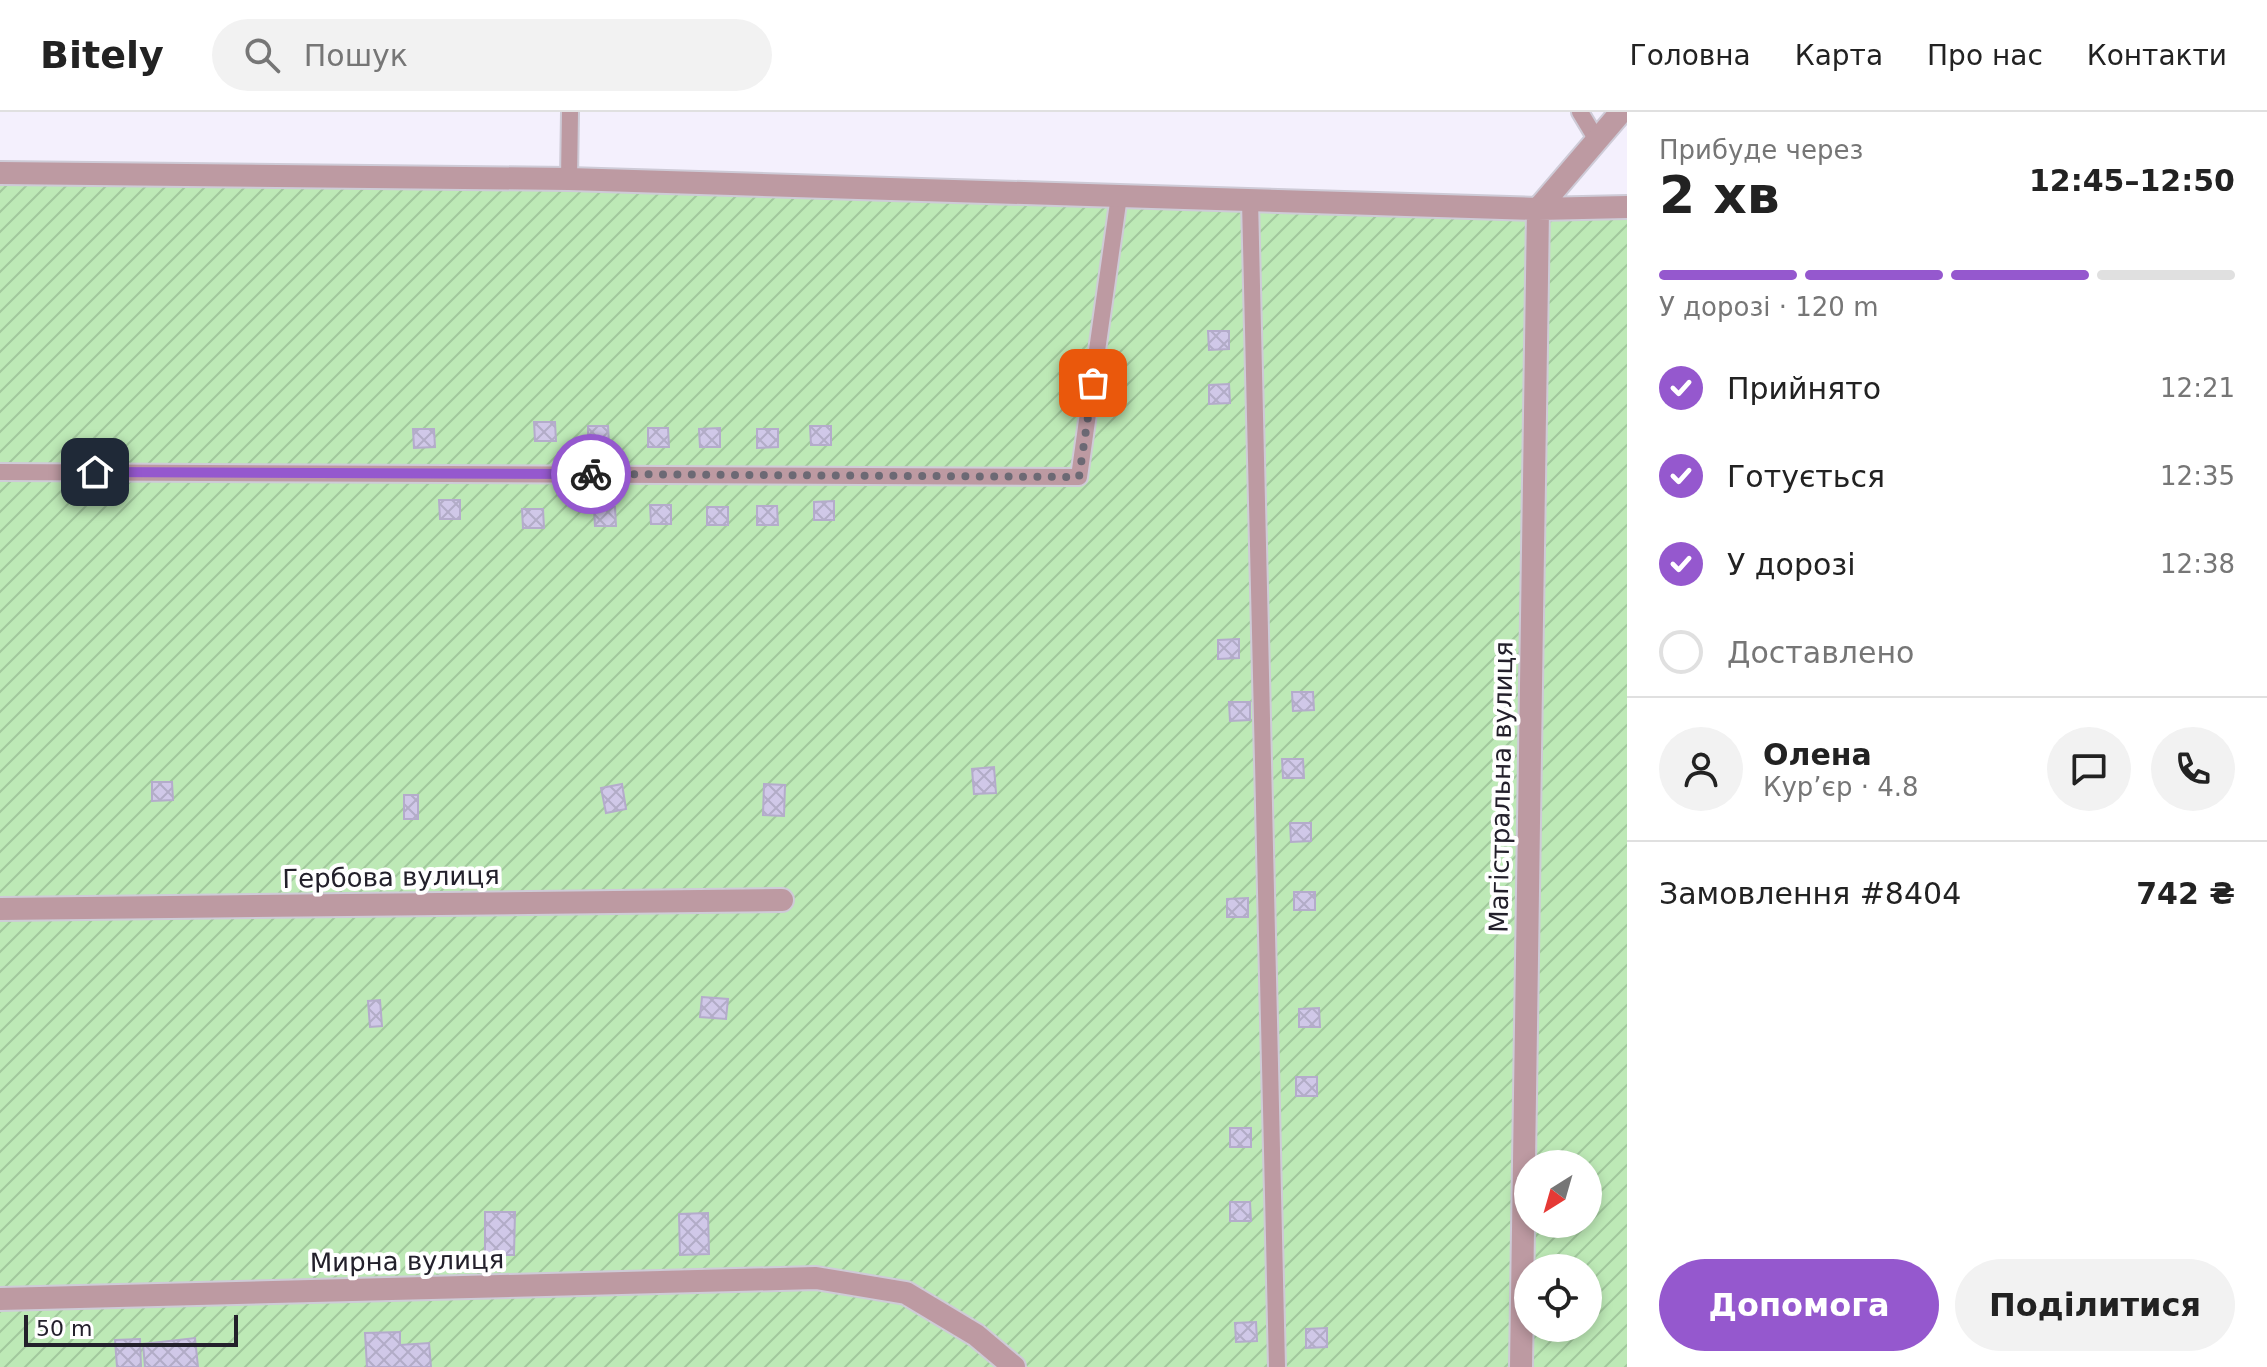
<!DOCTYPE html>
<html lang="uk">
<meta charset="utf-8">
<style>
body{margin:0;font-family:"DejaVu Sans",sans-serif;background:#f2f2f2;color:#222;height:100vh;display:flex;flex-direction:column;font-size:30px;white-space:nowrap}
*{box-sizing:border-box;margin:0}
p{font-size:26px;color:#767676}
.icon{flex:none;width:44px;height:44px;fill:none;stroke:currentColor;stroke-width:2;stroke-linecap:round;stroke-linejoin:round}
.map{position:relative;flex:1;overflow:hidden}
.panel{display:flex;flex-direction:column;background:#fff;width:640px}
.panel>*{flex:none}
.needle{width:52px;rotate:217deg}
.fabs{position:absolute;left:1514px;top:1038px;display:grid;gap:16px}
.fabs a{display:grid;place-items:center;width:88px;height:88px;border-radius:50%;background:#fff;box-shadow:0 4px 12px #0003;font-size:40px}
.scale{position:absolute;left:24px;bottom:20px;width:214px;box-sizing:border-box;padding-left:8px;border:4px solid #23202b;border-top:0;font-size:22px;line-height:28px;white-space:nowrap;color:#23202b;-webkit-text-stroke:6px #fff;paint-order:stroke}
.pin{position:absolute;display:grid;place-items:center;width:68px;height:68px;color:#fff;margin:-34px;border-radius:16px;box-shadow:0 4px 12px #0006}
.courier{position:absolute;display:grid;place-items:center;width:80px;height:80px;margin:-40px;border:6px solid #9558ce;border-radius:50%;background:#fff;color:#222;box-shadow:0 2px 10px #0007}
.overview em{font-style:normal;font-weight:700}
.overview div{display:flex;flex-direction:column-reverse}
.overview{display:flex;align-items:center;justify-content:space-between;height:136px;padding:0 32px}
h1{font-size:52px;font-weight:700;line-height:60px}
.bar{display:grid;grid-template-columns:repeat(4,1fr);gap:12px 8px;align-content:center;height:96px;padding:0 32px}
.bar i{height:10px;border-radius:6px;background:#e0e0e0}
.bar .active{background:#9558ce}
.bar p{grid-column:span 4}
.line{display:flex;align-items:center;gap:20px;padding:0 32px;border-top:2px solid #e0e0e0}
.line div{flex:1}
.round{display:grid;place-items:center;flex:none;width:84px;height:84px;border-radius:42px;background:#f2f2f2}
ol{padding:0 32px;list-style:none}
li{display:flex;align-items:center;gap:24px;height:88px}
li p{margin-inline-start:auto}
li .icon{padding:8px;border-radius:50%;background:#9558ce;color:#fff;stroke-width:4}
li:last-child{color:#767676}
li i{width:44px;height:44px;border:4px solid #e0e0e0;border-radius:50%}
.button{display:flex;gap:16px;margin-top:auto;padding:16px 32px}
.button a{flex:1;height:92px;border-radius:48px;background:#9558ce;color:#fff;font-size:32px;font-weight:700;line-height:92px;text-align:center}
.button a+a{background:#f2f2f2;color:#222}
header{display:flex;align-items:center;gap:48px;box-sizing:border-box;height:112px;padding:0 40px;background:#fff;border-bottom:2px solid #e0e0e0}
header strong{font-size:38px}
nav{display:flex;gap:44px;margin-inline-start:auto;font-size:28px}
.search{width:560px;height:72px;background:#f2f2f2;display:flex;align-items:center;gap:20px;box-sizing:border-box;padding:0 28px;border-radius:44px;color:#767676;font-size:30px}
main{display:flex;flex:1;min-height:0}
.map>svg:first-child{display:block}
.garden{fill:url(#garden-furrows);fill-rule:evenodd}
.building{fill:url(#building-cross-hatch);stroke:#b4accb;stroke-width:2}
.lines{fill:none;stroke-linecap:round;stroke-linejoin:round}
.service-casing{stroke:#cecbd7;stroke-width:20}
.minor-casing{stroke:#cecbd7;stroke-width:26}
.service{stroke:#bd9aa2;stroke-width:16}
.minor{stroke:#bd9aa2;stroke-width:22}
.done{stroke:#6c6974;stroke-width:8;stroke-dasharray:0 14.4}
.route{stroke:#9558ce;stroke-width:10}
.labels{text-anchor:middle;dominant-baseline:central;stroke-width:8;stroke-linejoin:round;paint-order:stroke}
.street-label{font-size:26px;fill:#23202b;stroke:#fff}
</style>
<header>
<strong>Bitely</strong>
<div class="search"><svg class="icon" aria-label="search" viewBox="0 0 24 24"><circle cx="10" cy="10" r="6"/><path d="M15 15l6 6"/></svg>Пошук</div>
<nav><a>Головна</a><a>Карта</a><a>Про нас</a><a>Контакти</a></nav>
</header>
<main>
<div class="map">
<svg width="1627" height="1255" viewBox="0 0 1627 1255">
<defs>
<pattern id="garden-furrows" width="10" height="10" patternUnits="userSpaceOnUse" patternTransform="scale(2)"><rect width="10" height="10" fill="#bde9b6"/><path d="M-1 1l2-2M0 10L10 0M9 11l2-2" fill="none" stroke="#a2c89d"/></pattern>
<pattern id="building-cross-hatch" width="8" height="8" patternUnits="userSpaceOnUse" patternTransform="scale(2)"><rect width="8" height="8" fill="#d0c8e8"/><path d="M0 0l8 8M0 8l8-8" fill="none" stroke="#b2acc7"/></pattern>
</defs>
<rect width="100%" height="100%" fill="#f4f0fd"/>
<path class="garden" d="M0,61l1627,34v1160h-1627zM1528,1052h60v60h-60zM1528,1156h60v60h-60z"/>
<path class="building" d="M1208,219h21v18l-20,1z
M1229,272l1,19 -21,1v-19z
M534,310h21l1,19h-21z
M588,314h20l1,18 -21,1z
M810,314h21v19h-20z
M648,316h20l1,19h-21z
M720,316v19h-20l-1,-18z
M413,317h21l1,18 -21,1z
M757,317h21v18l-21,1z
M439,388h21v19h-20z
M834,389v19h-20v-18z
M650,393h21v19h-20z
M757,394h20l1,19h-21z
M615,395l1,19h-21l-1,-18z
M707,395h21v18h-21z
M522,397h21l1,19h-21z
M1239,527v19l-21,1v-19z
M1292,580h21l1,18 -21,1z
M1229,590h21v18l-20,1z
M1282,647h21l1,19h-21z
M994,655l2,26 -22,1 -2,-25z
M152,670h20l1,18 -21,1z
M622,672l4,25 -20,4 -5,-25z
M764,672l21,1 -1,31 -21,-1z
M404,683h14v24h-14z
M1290,711h21v18l-20,1z
M1294,780h21v18h-21z
M1248,786v19h-21v-18z
M702,885l26,2 -2,20 -26,-2z
M380,888l2,26 -12,1 -2,-26z
M1319,896l1,19h-21v-18z
M1296,965h21v19h-21z
M1230,1016h21v19h-21z
M1230,1090h20l1,19h-21z
M485,1100h30l-1,43h-29z
M708,1101l1,41 -29,1 -1,-41z
M1256,1210l1,19 -21,1 -1,-19z
M1327,1216v19l-21,1v-19z
M400,1220v13l29,-2 2,24h-64l-2,-34z
M195,1226l3,29h-53l-2,-23z
M140,1227l1,28h-24l-2,-27z"/>
<g class="lines">
<g class="service-casing">
<path id="service" d="M1580,0l18,30
M569,67l1,-67
M1250,88l27,1167
M0,360l1079,5 40,-281"/>
</g>
<g class="minor-casing">
<path id="minor" d="M0,61l569,6 969,30 89,-2
M1538,97l83,-97
M0,797l782,-9
M0,1187l816,-21 90,15 70,42 38,32
M1521,1255l17,-1158"/>
</g>
<use href="#service" class="service"/>
<use href="#minor" class="minor"/>
</g>
<g class="lines">
<path class="done" d="M591,362l488,3 14,-94"/>
<path class="route" d="M95,360l496,2"/>
</g>
<g class="labels">
<g class="street-label">
<text transform="translate(1501 675) rotate(-89)">Магістральна вулиця</text>
<text transform="translate(391 765) rotate(-1)">Гербова вулиця</text>
<text transform="translate(407 1149) rotate(-1)">Мирна вулиця</text>
</g>
</g>
</svg>
<div class="fabs">
<a><svg class="needle" viewBox="-14 -14 28 28"><path d="M0-13l5 13h-10z" fill="#e53935"/><path d="M0 13l5-13h-10z" fill="#767676"/></svg></a>
<a><svg class="icon" aria-label="locate" viewBox="0 0 24 24"><circle cx="12" cy="12" r="6"/><path d="M12 2v4M12 18v4M2 12h4M18 12h4"/></svg></a>
</div>
<div class="scale">50 m</div>
<div class="pin" style="left:1093px;top:271px;background:#ea580c"><svg class="icon" aria-label="bag" viewBox="0 0 24 24"><path d="M5 8h14l-1 12H6zM9 8a3 3 0 0 1 6 0"/></svg></div>
<div class="pin" style="left:95px;top:360px;background:#1f2937"><svg class="icon" aria-label="home" viewBox="0 0 24 24"><path d="M3 11l9-7 9 7M6 9v11h12V9"/></svg></div>
<div class="courier" style="left:591px;top:362px"><svg class="icon" aria-label="bike" viewBox="0 0 24 24"><circle cx="6" cy="16" r="4"/><circle cx="18" cy="16" r="4"/><path d="M6 16l4-8h5l3 8M10 8l3 8H6M13 5h3"/></svg></div>
</div>
<section class="panel">
<div class="overview"><div><h1>2 хв</h1><p>Прибуде через</p></div><em>12:45–12:50</em></div>
<div class="bar"><i class="active"></i><i class="active"></i><i class="active"></i><i></i><p>У дорозі · 120 m</p></div>
<ol>
<li><svg class="icon" aria-label="check" viewBox="0 0 24 24"><path d="M5 12l5 5 9-10"/></svg>Прийнято<p>12:21</p></li>
<li><svg class="icon" aria-label="check" viewBox="0 0 24 24"><path d="M5 12l5 5 9-10"/></svg>Готується<p>12:35</p></li>
<li><svg class="icon" aria-label="check" viewBox="0 0 24 24"><path d="M5 12l5 5 9-10"/></svg>У дорозі<p>12:38</p></li>
<li><i></i>Доставлено</li>
</ol>
<div class="line" style="height:144px"><a class="round"><svg class="icon" aria-label="person" viewBox="0 0 24 24"><circle cx="12" cy="8" r="4"/><path d="M4 21q1-7 8-7t8 7"/></svg></a><div><b>Олена</b><p>Кур’єр · 4.8</p></div><a class="round"><svg class="icon" aria-label="chat" viewBox="0 0 24 24"><path d="M4 5h16v11H9l-5 4z"/></svg></a><a class="round"><svg class="icon" aria-label="phone" viewBox="0 0 24 24"><path d="M5 4h4l2 5-3 2q2 4 5 5l2-3 5 2v4C11 20 4 13 5 4z"/></svg></a></div>
<div class="line" style="height:104px"><div>Замовлення #8404</div><b>742 ₴</b></div>
<div class="button"><a>Допомога</a><a>Поділитися</a></div>
</section>
</main>
